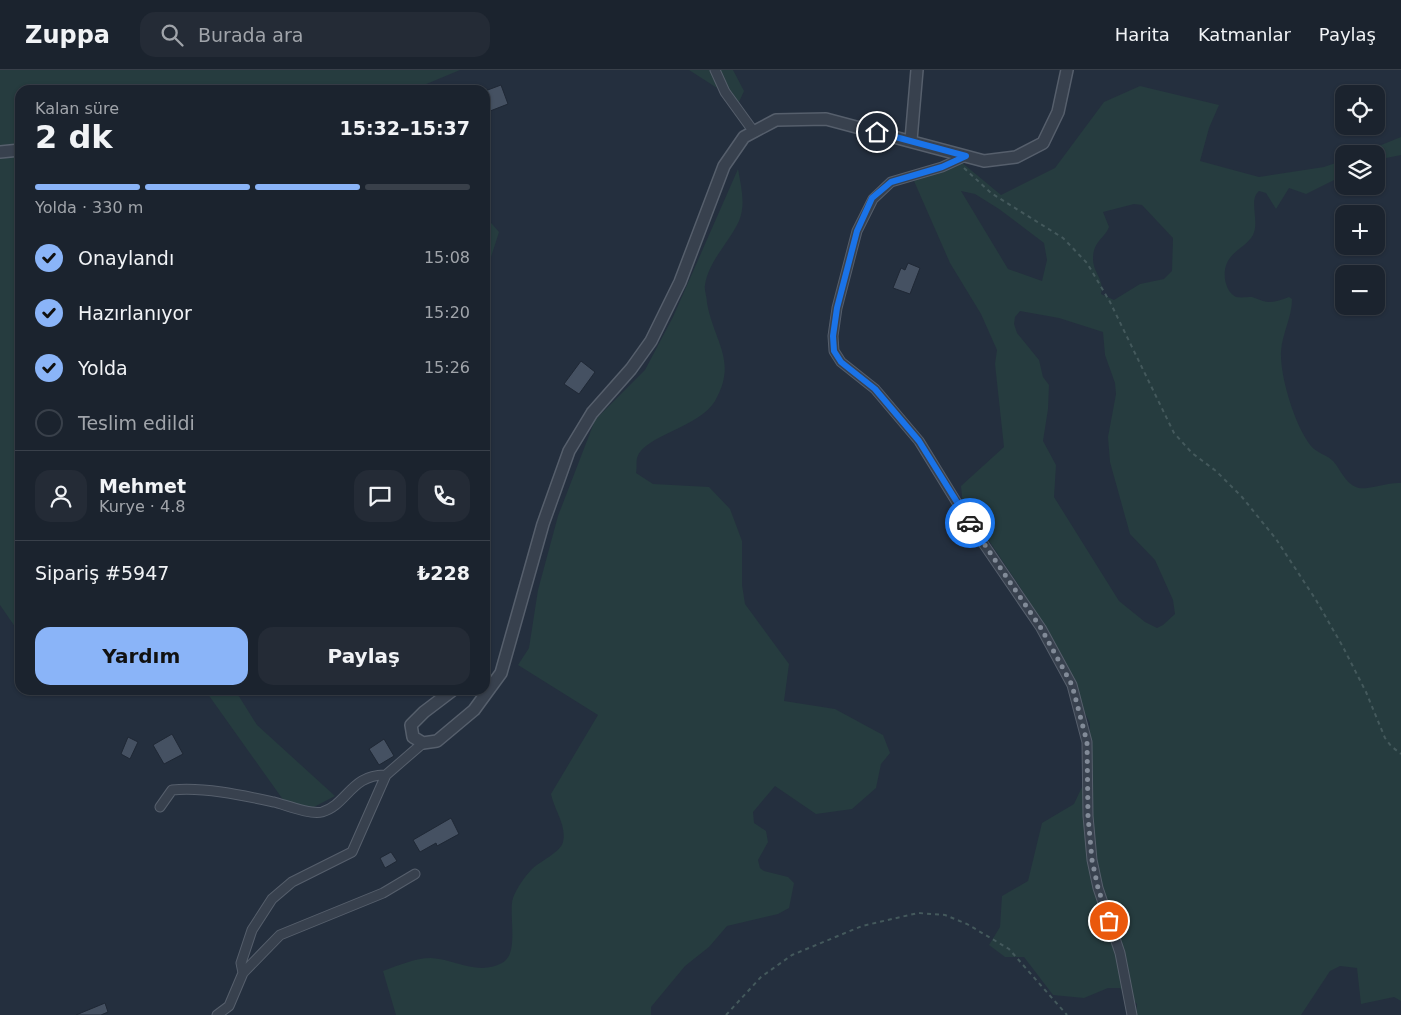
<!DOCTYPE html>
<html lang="tr">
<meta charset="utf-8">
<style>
body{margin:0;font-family:"DejaVu Sans",sans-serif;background:#242b36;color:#f1f3f6;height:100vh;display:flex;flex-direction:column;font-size:19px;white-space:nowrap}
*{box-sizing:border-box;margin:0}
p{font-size:16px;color:#a0a4aa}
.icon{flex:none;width:28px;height:28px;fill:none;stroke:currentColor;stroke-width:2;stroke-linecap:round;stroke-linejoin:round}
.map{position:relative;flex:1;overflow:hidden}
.panel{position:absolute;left:15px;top:15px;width:475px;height:610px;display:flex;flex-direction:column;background:#1b232e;border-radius:15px;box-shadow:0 1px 4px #0004,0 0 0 1px #39404a}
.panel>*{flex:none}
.buttons{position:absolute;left:1335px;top:15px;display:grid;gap:10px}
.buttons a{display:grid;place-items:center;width:50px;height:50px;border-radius:10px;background:#1b232e;box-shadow:0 1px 4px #0004,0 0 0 1px #39404a;font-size:25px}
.pin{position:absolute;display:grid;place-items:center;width:42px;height:42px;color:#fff;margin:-21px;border:2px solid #fff;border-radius:50%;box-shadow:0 1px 5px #0007}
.courier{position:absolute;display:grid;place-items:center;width:50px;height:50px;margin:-25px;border:4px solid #1a73e8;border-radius:50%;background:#fff;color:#222;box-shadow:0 1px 6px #0007}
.headline em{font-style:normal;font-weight:800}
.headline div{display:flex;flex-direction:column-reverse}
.headline{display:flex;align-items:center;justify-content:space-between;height:85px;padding:0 20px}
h1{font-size:32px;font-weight:800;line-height:38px}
.bar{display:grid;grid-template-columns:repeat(4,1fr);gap:8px 5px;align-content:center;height:60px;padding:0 20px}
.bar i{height:6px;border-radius:4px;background:#39404a}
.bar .selected{background:#8ab4f8}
.bar p{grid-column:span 4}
.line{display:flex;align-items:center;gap:12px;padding:0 20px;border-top:1px solid #39404a}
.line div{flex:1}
.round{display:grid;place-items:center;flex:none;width:52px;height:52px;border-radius:15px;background:#242b36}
ol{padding:0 20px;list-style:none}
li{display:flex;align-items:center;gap:15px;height:55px}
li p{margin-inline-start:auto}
li .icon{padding:5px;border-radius:50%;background:#8ab4f8;color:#111;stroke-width:4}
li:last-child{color:#a0a4aa}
li i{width:28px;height:28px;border:2px solid #39404a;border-radius:50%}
.primary-button{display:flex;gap:10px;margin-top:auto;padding:10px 20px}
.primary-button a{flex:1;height:58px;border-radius:15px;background:#8ab4f8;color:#111;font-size:20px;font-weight:800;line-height:58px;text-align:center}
.primary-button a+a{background:#242b36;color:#f1f3f6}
header{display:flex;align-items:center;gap:30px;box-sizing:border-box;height:70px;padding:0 25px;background:#1b232e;border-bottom:1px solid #39404a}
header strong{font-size:24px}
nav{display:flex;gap:28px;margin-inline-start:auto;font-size:18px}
.search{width:350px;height:45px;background:#242b36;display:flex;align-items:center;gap:12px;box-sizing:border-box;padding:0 18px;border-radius:15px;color:#a0a4aa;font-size:19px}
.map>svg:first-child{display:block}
.green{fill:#263c3f;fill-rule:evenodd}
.building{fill:#455162;stroke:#1f2835}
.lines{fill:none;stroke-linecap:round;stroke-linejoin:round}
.minor-casing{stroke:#565f6c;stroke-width:11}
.tertiary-casing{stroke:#565f6c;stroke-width:14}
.path{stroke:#44595c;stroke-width:2;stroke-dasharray:4 4;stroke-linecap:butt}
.minor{stroke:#38414e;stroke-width:9}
.tertiary{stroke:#38414e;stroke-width:11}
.done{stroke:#828b98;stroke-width:5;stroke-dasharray:0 9}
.route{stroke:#1a73e8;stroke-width:6}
</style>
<header>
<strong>Zuppa</strong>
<div class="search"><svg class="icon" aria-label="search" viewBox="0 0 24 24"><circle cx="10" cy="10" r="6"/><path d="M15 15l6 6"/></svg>Burada ara</div>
<nav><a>Harita</a><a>Katmanlar</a><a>Paylaş</a></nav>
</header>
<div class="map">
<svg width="1401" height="945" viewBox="0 0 1401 945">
<rect width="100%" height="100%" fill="#242f3e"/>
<path class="green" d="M0,0h460l-48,20h-392v544l-20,-29z
M689,0h44l11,21 -5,11z
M1140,16l79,19 -10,23 -9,33 59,16 65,-10 20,-7v15l-38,19 -17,-6 -13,21 -10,-16 -7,-2c-11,9 1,30 -6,44 -6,11 -21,16 -26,28 -5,10 -2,29 9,34 5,1 11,0 16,0 4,1 7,3 11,4 8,3 18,-1 26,-4l3,2c0,19 -10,34 -11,53 -1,25 14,74 30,94 6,7 16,9 22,15 8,9 13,24 26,27 8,2 30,-6 42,-5v518l-7,-4 -33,7 -4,-36 -17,-2 -10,5 -29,44h-165l1,-11 -17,-16h-12l-24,10 -31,-3 -29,-38h-19l-16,-12 11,-18 2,-31 26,-15 14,-58 32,-19 16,-34v-47l-68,-133 -45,-67 -14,-17 -2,-20 43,-39 -9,-83 2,-14 -16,-36 -31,-51 -36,-82 46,-20 41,34 54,-27 49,-66zM961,121l14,3 24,15 45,34 3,17 -5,21 -34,-12zM1134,134l8,1 31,33 -1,33 -8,8 -24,5 -26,16 -13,-6c4,-14 -8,-21 -8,-35 0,-18 12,-21 16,-32l-6,-15zM1020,241l39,7 44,14 2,23 10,28 1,11 -8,43 2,25 20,72 25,26 18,40 2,14 -12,11 -6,3 -12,-6 -26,-21 -65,-104 2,-32 -13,-24 5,-32 1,-24 -6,-8 -4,-17 -22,-27 -3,-9 1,-7z
M1401,67v18l-25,5v-6h-17z
M738,99c3,17 8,36 1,52 -10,22 -30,39 -34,64 -1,5 2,12 2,18 7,39 31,58 8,98 -16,27 -71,34 -78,57 -1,5 0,11 -1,15l17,11 56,3 21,22 12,32v44l3,19 44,60 -5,37 51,8 48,26 7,18 -9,11 -5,24 -24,21 -36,5 -41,-28 -22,26 1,11 12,8 2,11 -10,18 2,8 4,3 24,6 6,6 -5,25 -11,6 -51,12 -18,21 -24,19 -34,41v8h-255l-13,-44c14,-5 32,-13 48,-13 23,1 47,18 71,5 18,-9 6,-50 11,-65 3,-9 12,-22 19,-29 7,-7 29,-17 31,-27 4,-16 -9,-33 -12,-48l47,-79 -80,-50 11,-17 9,-58 20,-74 37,-96 50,-50 28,-53z
M485,146l14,16 -14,44z
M205,620h30l22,35 78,71 -23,12 -28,-7z"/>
<path class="building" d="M501,15l7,19 -23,9v-22z
M908,193l12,5 -10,26 -17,-6 8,-20 4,2z
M581,291l14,11 -16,22 -15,-10z
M172,664l11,20 -19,10 -11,-19z
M128,667l10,5 -8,17 -9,-5z
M384,669l10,17 -15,9 -10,-16z
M451,748l8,16 -22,12 -1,-3 -16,9 -7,-12z
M391,782l6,9 -12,7 -5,-10z
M105,933l3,9 -7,3h-25z"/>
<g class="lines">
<g class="minor-casing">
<path id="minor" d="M715,0l10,22 29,40
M966,86l-24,11 -51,15 -18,17 -16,32 -20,77 -4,28 1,15 7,11 34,27 44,52 51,83 71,104 31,57 15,57 1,74 4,44 6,28 22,65 12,62
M160,737l12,-17c33,-3 69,5 102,12 12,3 36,13 48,10 25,-7 29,-38 64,-37
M243,903l-2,-10 11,-33 20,-31 20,-17 60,-30 34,-77 37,-32
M217,945l12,-9 14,-33 37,-38 103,-42 32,-19"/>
</g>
<g class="tertiary-casing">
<path id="tertiary" d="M911,70l6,-70
M0,82l20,-2
M453,620l-29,22 -13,13 2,12 10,6 14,-2 37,-31 27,-37 42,-149 26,-73 23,-38 39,-44 20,-28 29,-59 44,-116 20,-29 32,-17 50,-1 158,42 32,-4 27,-14 15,-31 9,-42"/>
</g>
<path class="path" d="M964,98l27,25 72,45 24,25 23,39 64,131 18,20 24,18 26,26 34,42 40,61 27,47 23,45 19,46 6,8 10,8
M726,945l35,-38 31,-22 70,-29 56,-13 27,2 22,9 42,25 58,66"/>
<use href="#minor" class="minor"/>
<use href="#tertiary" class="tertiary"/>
</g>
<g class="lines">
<path class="done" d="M970,453l71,105 31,57 15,57 1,74 4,44 6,28 11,33"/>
<path class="route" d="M877,62l89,24 -24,11 -51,15 -19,16 -15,33 -20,77 -4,28 1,15 7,11 34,27 44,52 51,82"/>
</g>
</svg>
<div class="buttons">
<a><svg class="icon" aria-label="locate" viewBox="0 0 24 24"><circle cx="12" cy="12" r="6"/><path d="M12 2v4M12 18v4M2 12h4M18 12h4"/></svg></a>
<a><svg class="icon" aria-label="layers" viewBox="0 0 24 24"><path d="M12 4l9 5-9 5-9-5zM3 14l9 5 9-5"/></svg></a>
<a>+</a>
<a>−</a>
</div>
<div class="pin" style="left:1109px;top:851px;background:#ea580c"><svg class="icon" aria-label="bag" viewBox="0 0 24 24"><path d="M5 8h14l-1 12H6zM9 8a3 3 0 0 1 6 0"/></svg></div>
<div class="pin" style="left:877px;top:62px;background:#1f2937"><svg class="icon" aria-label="home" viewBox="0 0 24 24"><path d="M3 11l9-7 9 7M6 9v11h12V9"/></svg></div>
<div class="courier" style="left:970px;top:453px"><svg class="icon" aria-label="car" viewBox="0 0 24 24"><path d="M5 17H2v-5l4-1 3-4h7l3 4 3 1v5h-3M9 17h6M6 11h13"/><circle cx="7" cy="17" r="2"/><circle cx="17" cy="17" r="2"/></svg></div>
<section class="panel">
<div class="headline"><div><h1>2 dk</h1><p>Kalan süre</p></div><em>15:32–15:37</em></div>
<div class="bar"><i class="selected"></i><i class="selected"></i><i class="selected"></i><i></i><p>Yolda · 330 m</p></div>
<ol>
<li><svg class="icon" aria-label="check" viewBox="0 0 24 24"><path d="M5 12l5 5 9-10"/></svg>Onaylandı<p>15:08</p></li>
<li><svg class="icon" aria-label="check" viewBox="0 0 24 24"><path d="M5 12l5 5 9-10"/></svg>Hazırlanıyor<p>15:20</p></li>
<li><svg class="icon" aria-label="check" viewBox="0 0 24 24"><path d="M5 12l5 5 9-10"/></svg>Yolda<p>15:26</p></li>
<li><i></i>Teslim edildi</li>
</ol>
<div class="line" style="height:90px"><a class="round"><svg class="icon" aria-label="person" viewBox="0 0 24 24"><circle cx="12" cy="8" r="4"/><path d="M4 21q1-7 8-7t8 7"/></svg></a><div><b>Mehmet</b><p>Kurye · 4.8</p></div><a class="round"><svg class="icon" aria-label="chat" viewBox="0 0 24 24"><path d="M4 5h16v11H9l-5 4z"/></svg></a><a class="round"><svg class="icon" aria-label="phone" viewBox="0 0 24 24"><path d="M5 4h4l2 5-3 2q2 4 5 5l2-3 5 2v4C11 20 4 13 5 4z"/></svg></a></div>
<div class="line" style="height:65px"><div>Sipariş #5947</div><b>₺228</b></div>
<div class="primary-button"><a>Yardım</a><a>Paylaş</a></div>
</section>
</div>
